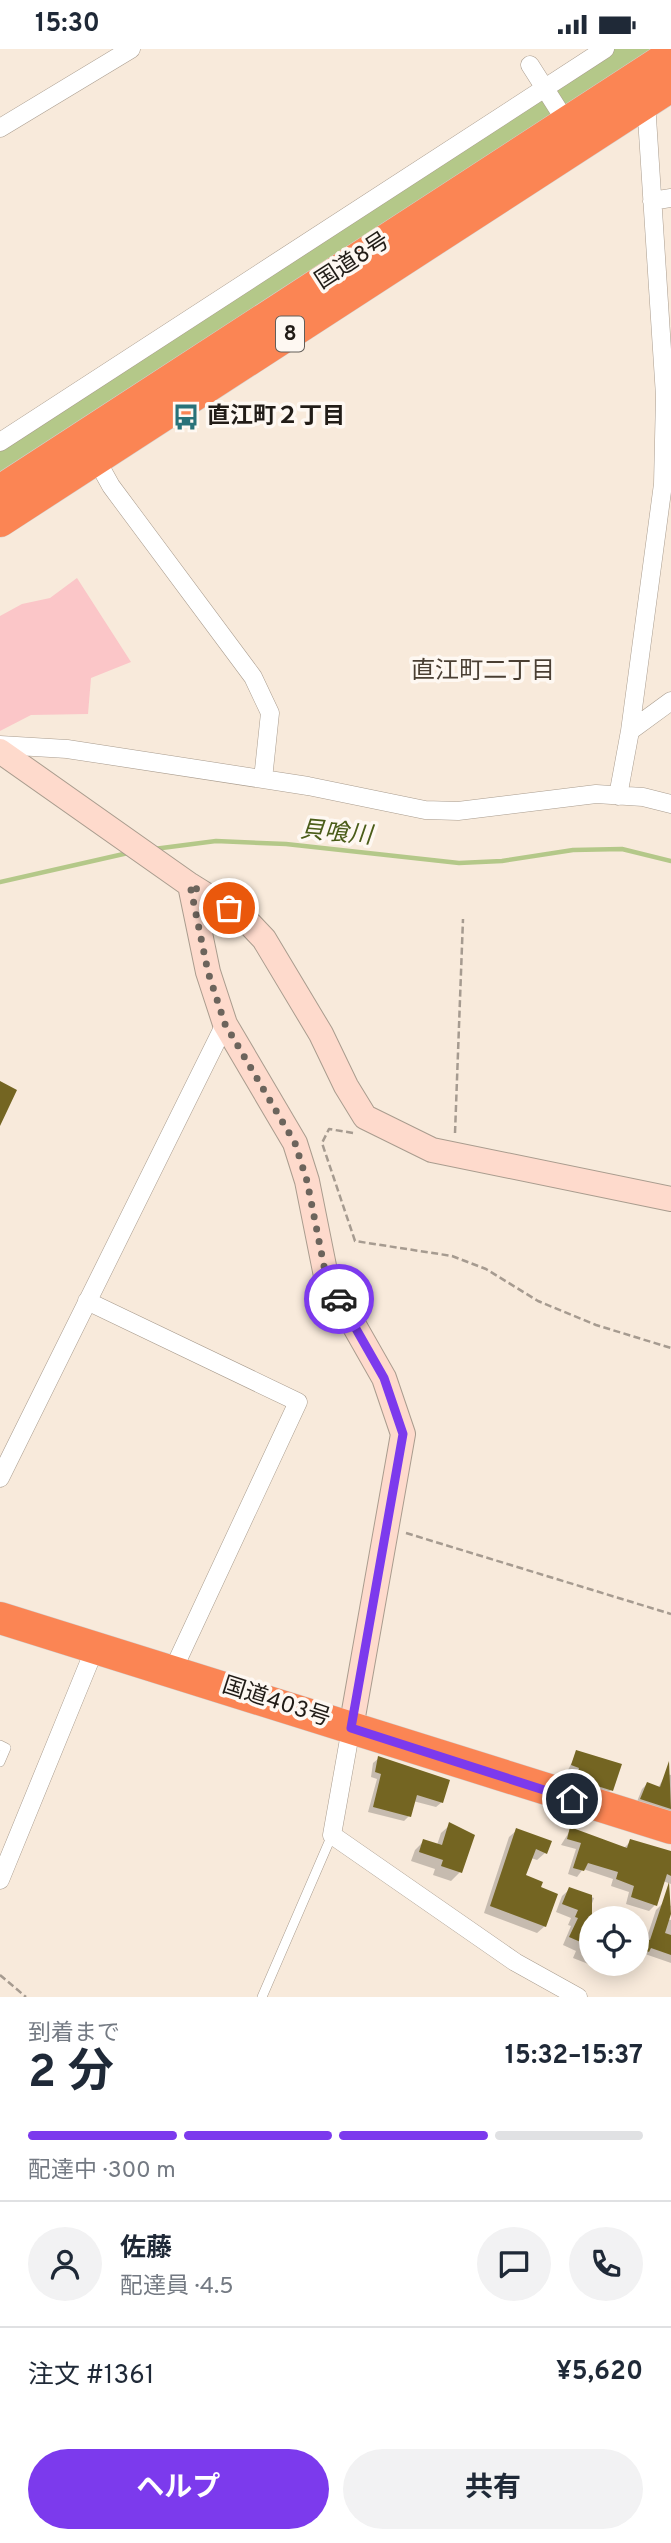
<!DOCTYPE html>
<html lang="ja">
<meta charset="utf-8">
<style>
body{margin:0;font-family:Overpass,"Noto Sans JP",sans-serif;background:#f2f2f3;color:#1f2937;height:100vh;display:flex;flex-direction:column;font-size:26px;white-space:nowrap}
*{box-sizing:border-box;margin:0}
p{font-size:23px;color:#747a83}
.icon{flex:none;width:38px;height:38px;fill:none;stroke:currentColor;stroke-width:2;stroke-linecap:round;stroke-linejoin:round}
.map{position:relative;height:1948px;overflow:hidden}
.details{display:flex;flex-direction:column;background:#fff;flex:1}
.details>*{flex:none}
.controls{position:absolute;left:579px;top:1857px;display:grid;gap:14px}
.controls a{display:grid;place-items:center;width:70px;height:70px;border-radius:50%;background:#fff;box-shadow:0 4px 18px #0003;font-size:35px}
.pin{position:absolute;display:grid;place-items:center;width:60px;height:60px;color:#fff;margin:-30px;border:4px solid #fff;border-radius:50%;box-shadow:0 2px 7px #0007}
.courier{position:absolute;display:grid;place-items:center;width:70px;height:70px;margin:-35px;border:5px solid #7c3aed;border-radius:50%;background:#fff;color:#222;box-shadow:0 2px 9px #0007}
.headline em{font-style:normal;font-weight:700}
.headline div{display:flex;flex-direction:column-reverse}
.headline{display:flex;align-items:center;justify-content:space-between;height:119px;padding:0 28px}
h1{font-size:46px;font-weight:700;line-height:52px}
.bar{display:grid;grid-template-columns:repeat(4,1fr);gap:10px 7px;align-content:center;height:84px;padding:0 28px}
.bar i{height:9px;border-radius:5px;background:#e0e1e3}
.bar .current{background:#7c3aed}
.bar p{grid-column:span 4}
.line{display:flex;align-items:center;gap:18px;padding:0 28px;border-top:2px solid #e0e1e3}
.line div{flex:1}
.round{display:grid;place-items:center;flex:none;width:74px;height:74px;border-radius:37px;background:#f2f2f3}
.primary-button{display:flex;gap:14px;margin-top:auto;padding:14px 28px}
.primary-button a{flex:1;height:80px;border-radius:42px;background:#7c3aed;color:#fff;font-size:28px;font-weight:700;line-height:80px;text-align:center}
.primary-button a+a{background:#f2f2f3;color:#1f2937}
.status{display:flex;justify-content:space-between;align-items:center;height:49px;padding:0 35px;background:#fff;direction:ltr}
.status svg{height:19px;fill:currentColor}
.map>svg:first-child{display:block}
.green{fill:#fbc6c8}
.shadow{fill:#0003}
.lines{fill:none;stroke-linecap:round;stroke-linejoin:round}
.stream{stroke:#b4c889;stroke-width:4.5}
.river{stroke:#b4c889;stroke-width:28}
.building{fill:#746522}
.lane-casing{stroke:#a99c8e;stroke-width:10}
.street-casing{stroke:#a99c8e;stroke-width:19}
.secondary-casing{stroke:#a99c8e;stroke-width:26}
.highway-casing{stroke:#d3d2d1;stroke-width:33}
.path{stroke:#a69b90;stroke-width:2.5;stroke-dasharray:7 3.5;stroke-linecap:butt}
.lane{stroke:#fff;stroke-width:9}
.street{stroke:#fff;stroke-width:18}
.secondary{stroke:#fedacc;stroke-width:24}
.highway{stroke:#fb8554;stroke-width:32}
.done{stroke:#6c645c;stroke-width:7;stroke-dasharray:0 12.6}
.route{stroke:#7c3aed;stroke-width:9}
.labels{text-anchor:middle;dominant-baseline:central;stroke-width:7;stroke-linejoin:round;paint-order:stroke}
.shield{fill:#fef8f2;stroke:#635e59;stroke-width:2}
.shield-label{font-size:21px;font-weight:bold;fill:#211c17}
.street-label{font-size:23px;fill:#211c17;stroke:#fef8f2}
.poi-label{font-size:23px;font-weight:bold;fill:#211c17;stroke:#fef8f2;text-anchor:start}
.neighbourhood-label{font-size:24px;fill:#4a3f33;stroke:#fef8f2}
.water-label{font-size:24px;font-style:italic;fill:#4a5c18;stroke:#fef8f2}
</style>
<div class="status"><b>15:30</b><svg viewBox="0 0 49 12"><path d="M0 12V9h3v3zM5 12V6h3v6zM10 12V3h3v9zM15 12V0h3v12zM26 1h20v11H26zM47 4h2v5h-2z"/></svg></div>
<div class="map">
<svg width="671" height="1948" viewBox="0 0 671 1948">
<rect width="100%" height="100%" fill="#f8eadb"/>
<path class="green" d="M77,529l54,84 -40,16 -3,36 -57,1 -31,16v-115l22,-12 28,-6z"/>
<path class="shadow" d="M577,1703l34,38 -4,4 -36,-11 4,-10 -7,-3z
M379,1709l63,44 -6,5 -23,-6 -4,15 -5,5 -36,-9 9,-33 -6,-2 2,-14z
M666,1725l5,1v40l-35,-11 6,-15 5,-5 11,4z
M450,1776l10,47 -9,9 -18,-6 2,-6 -24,-8 4,-11 9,-9 13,4 4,-12z
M571,1780l53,19 7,-7 40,12v31l-8,-3 -8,24 -6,6 -23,-7 3,-12 -18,-6 2,-7 -30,-10 -6,8 -9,-3 8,-25 -15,-4z
M517,1781l28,23 -8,7 -6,-2 -8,18 16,12 6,38 -8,7 -53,-20 25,-76z
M570,1840l24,9 -8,22 6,3v40h14l-5,6 -28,-11 3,-7 -13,-6 8,-19 -3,-1 3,-7 -15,-6 6,-16z
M663,1854l8,3 -4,13 4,1v43l-26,-9 -4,3 -4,-1v-17l9,1 10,-30z"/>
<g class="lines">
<path class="stream" d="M154,800l62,-8 70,3 173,19 43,-2 71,-11 49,-1 49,12
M0,833l128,-29"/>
<path class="river" d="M0,413l640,-413"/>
</g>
<path class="building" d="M0,1032l17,9 -17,36z
M576,1701l46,14 -9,27 -38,-12 4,-11 -8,-3z
M378,1707l72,24 -7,23 -26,-8 -6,22 -38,-10 8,-33 -6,-2z
M669,1712l2,48 -31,-10 7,-17 13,5z
M449,1773l26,13 -13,38 -21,-7 2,-6 -24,-8 4,-13 19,6z
M570,1778l57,21 3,-9 41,12v25l-4,-2 -10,32 -26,-9 3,-11 -18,-7 2,-7 -30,-9 -4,8 -11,-3 8,-25 -14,-4z
M516,1779l36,13 -5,13 -11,-5 -10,26 17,7 -2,5 17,7 -12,33 -56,-21z
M669,1833l2,32 -6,19 6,2v20l-20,-7 -2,4 -12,-5v-12l13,5z
M569,1838l23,8v52l-23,-10 9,-19 -3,-1 3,-7 -16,-6z"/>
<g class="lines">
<g class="lane-casing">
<path id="lane" d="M0,1696l6,3 -6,14
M262,1948l70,-162"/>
</g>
<g class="street-casing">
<path id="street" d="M530,16l40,63
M0,79l131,-79
M652,152l19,-3
M0,393l605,-393
M96,410l15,27 142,191 17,36 -7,66
M630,682l41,-30
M0,696l67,4 241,37 117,24 33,1 138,-17 47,3 28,7
M618,747l12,-65 33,-247 2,-88 -19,-294
M87,1252l211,101 -125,268
M0,1429l225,-454
M351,1679l-19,107 183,127 63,35
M0,1831l95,-232"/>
</g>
<g class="secondary-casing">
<path id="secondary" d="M0,702l190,134 56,35 18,19 57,95 25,52 19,31 67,33 239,49
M190,836l18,87 17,52 70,119 12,38 19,95 58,102 19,56 -52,294"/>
</g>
<g class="highway-casing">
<path id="highway" d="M0,442l671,-436
M0,472l671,-435
M0,1569l671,210"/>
</g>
<path class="path" d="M353,1084l-24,-4 -7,14 33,98 97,15 34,13 52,32 58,24 75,23
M455,1084l8,-214
M406,1484l265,81
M0,1926l26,22"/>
<use href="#lane" class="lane"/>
<use href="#street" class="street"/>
<use href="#secondary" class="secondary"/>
<use href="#highway" class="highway"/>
</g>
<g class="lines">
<path class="done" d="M229,859l-39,-23 18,87 17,52 70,119 12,38 19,95 13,23"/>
<path class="route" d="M339,1250l45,79 19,56 -52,294 221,71"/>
</g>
<defs>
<g id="bus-bare" transform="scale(2.1)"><path d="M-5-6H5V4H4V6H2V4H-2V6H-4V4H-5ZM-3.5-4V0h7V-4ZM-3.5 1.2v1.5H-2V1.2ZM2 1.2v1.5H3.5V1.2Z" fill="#297279" stroke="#fef8f2" stroke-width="2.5" paint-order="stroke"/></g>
</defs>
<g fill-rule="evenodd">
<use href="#bus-bare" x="186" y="368"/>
</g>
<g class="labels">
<rect class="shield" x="276" y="267.5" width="28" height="35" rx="5"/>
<g class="shield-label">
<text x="290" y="285">8</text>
</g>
<g class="street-label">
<text transform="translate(353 213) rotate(-33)">国道8号</text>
<text transform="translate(276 1654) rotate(18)">国道403号</text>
</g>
<g class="poi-label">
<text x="207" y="368">直江町２丁目</text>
</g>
<g class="neighbourhood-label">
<text x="483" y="623">直江町二丁目</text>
</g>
<g class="water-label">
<text transform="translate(336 785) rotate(5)">貝喰川</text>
</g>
</g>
</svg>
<div class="controls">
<a><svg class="icon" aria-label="locate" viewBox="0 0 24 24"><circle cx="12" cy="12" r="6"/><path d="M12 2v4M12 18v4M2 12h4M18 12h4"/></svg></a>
</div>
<div class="pin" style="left:229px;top:859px;background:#ea580c"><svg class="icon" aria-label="bag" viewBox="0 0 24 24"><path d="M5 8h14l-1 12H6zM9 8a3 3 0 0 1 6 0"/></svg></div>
<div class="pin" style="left:572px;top:1750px;background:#1f2937"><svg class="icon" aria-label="home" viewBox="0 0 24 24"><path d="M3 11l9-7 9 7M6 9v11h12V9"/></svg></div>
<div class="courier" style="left:339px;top:1250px"><svg class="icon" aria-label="car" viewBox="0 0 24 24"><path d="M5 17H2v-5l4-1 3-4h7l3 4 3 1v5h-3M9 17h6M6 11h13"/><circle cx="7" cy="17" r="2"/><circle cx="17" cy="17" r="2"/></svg></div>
</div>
<section class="details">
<div class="headline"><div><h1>2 分</h1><p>到着まで</p></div><em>15:32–15:37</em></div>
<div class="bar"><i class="current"></i><i class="current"></i><i class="current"></i><i></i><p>配達中 · 300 m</p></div>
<div class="line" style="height:126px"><a class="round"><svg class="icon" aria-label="person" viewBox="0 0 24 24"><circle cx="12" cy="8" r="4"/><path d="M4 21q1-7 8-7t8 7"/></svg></a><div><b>佐藤</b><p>配達員 · 4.5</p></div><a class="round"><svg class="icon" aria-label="chat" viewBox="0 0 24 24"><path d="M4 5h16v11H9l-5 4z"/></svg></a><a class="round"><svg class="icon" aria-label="phone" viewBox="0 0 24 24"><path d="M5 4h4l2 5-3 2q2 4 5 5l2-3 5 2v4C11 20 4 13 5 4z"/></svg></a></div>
<div class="line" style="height:91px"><div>注文 #1361</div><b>¥5,620</b></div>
<div class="primary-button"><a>ヘルプ</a><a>共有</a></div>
</section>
